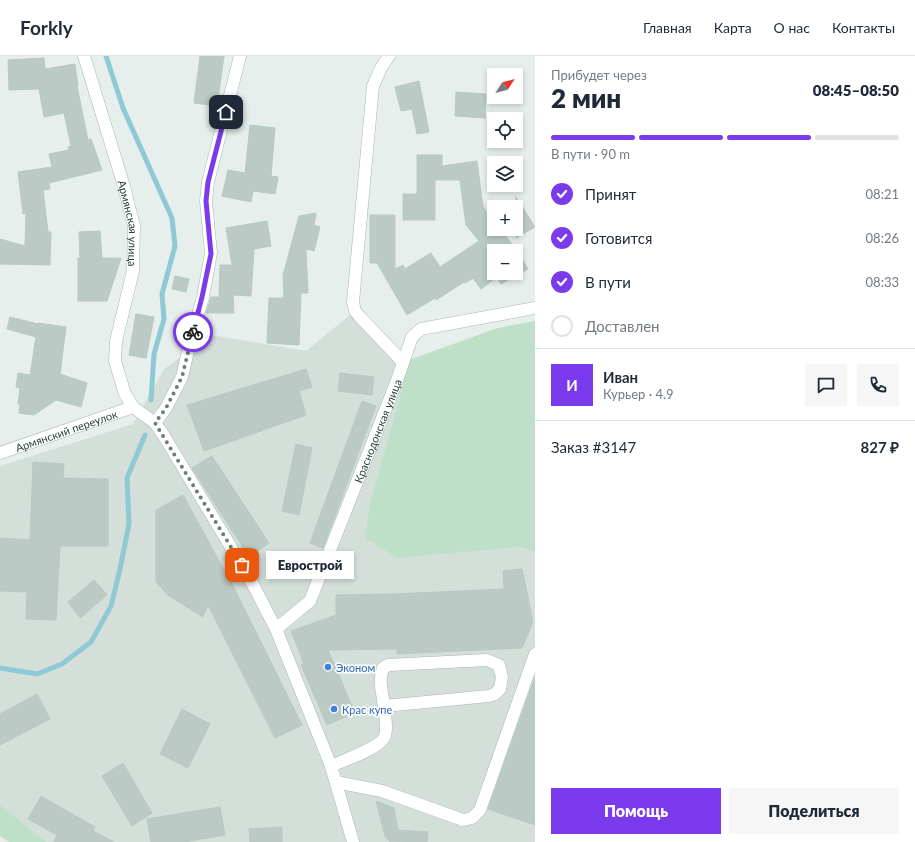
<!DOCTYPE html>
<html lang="ru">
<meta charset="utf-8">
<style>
body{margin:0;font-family:Lato,sans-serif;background:#f6f6f7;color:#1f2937;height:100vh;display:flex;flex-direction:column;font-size:15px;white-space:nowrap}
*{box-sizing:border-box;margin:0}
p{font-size:13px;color:#747a83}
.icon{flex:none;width:22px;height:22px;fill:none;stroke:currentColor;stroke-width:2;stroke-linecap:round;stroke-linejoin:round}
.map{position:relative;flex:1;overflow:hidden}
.drawer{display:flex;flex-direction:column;background:#fff;width:380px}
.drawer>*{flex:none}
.needle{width:26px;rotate:54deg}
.controls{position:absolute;left:487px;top:12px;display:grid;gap:8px}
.controls a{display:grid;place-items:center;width:36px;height:36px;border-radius:0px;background:#fff;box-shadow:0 2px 6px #0003;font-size:20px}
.pin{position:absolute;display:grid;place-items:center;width:34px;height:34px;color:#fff;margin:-17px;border-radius:8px;box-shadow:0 2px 6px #0006}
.courier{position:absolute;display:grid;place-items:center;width:40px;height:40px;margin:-20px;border:3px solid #7c3aed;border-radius:50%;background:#fff;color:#222;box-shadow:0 1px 5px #0007}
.bubble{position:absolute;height:28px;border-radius:0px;background:#fff;box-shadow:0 2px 6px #0003;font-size:13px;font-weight:800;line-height:28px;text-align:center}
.head em{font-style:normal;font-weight:800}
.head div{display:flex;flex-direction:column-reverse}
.head{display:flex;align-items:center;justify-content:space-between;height:68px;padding:0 16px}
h1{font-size:26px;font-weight:800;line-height:30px}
.bar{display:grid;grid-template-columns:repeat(4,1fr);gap:6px 4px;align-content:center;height:48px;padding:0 16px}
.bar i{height:5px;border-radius:3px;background:#e0e1e3}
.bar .active{background:#7c3aed}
.bar p{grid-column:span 4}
.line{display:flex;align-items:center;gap:10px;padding:0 16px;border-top:1px solid #e0e1e3}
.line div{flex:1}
.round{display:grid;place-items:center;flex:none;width:42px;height:42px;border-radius:0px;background:#f6f6f7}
ol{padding:0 16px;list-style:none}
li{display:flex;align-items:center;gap:12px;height:44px}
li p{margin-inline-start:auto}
li .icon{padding:4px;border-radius:50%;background:#7c3aed;color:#fff;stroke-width:4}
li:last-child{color:#747a83}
li i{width:22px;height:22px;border:2px solid #e0e1e3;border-radius:50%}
.cta{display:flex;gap:8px;margin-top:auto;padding:8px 16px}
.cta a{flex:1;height:46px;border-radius:0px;background:#7c3aed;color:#fff;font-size:16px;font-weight:800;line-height:46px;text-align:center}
.cta a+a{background:#f6f6f7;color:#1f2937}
header{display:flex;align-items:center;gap:24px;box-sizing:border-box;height:56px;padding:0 20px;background:#fff;border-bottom:1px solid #e0e1e3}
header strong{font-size:19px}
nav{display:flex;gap:22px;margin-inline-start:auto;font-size:14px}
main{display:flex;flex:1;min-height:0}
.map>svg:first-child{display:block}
.built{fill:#d4dfda}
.green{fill:#bfe0c8}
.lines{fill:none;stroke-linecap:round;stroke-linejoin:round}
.stream{stroke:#8ec9d4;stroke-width:5}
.building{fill:#bbcac4;stroke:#b8c9c2;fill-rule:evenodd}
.minor-casing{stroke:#a8b8b2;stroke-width:13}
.minor{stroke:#fff;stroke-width:12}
.done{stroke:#687f78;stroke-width:4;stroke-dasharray:0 7.2}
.route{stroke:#7c3aed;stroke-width:5}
.shop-dot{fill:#3f7fe0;stroke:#f7fbf9;stroke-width:1.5}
.labels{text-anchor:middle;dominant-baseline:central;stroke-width:3.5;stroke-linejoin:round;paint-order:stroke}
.street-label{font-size:11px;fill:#24423a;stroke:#f7fbf9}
.shop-label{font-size:11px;fill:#366cbe;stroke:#f7fbf9;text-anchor:start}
</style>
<header>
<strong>Forkly</strong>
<nav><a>Главная</a><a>Карта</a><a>О нас</a><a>Контакты</a></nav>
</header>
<main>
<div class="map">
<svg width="535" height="786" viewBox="0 0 535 786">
<rect width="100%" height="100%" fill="#e6efeb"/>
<path class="built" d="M355,255l48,51 1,19 -34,122 165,49v290h-488l-47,-37v-339l133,-42 31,-55 48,-34 94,16z"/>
<path class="green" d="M535,265v231l-16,-5 -122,11 -32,-20 5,-35 34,-122 -1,-19 95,-34z
M0,749l47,37h-38l-9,-6z"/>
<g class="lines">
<path class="stream" d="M106,0l17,52 49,110 3,28 -13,48 2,25 -10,35 -3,46
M0,612l37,6 25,-10 29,-22 20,-36 9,-37 9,-45 -2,-46 18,-43"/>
</g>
<path class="building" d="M200,0h24l-7,50 -23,-3z
M44,2l1,11 30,-5 3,22h-1l11,54 3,-1 11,31 -53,13 1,6 -7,1 5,42h3l-1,33 -50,-1v-25l25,7 1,-33 -3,1 -5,-42 34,-5 -3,-13 20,-4 -1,-3 3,-1 -7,-33 -20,4 -5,-28 -30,1 -1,-30z
M419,25l10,51 -12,2 -5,-25 -11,2 -6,-24z
M456,36l30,2 -1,24 -30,-2z
M250,69l25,3 -4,48 7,1 -3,17 -22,-3 -2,11 -29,-6 6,-26 17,3z
M417,99h25v11l35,-5 6,46 11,14v8h6l17,21 11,19 -27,15 -4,-7 -16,12 -8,-11 -8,5 -1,-1 -28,18 -1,-2 -28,17 -30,-52h-7v-48h25v54l8,-4 2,4 26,-16 9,14 39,-26 -13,-16 -6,-45h-25v40h-32v-26h14zM494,195h22v22h-22z
M516,141l19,30 -19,11z
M316,157l-2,12 6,2 -6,24 -8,-2 2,44h-7l-2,52 -32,-2 2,-45h15l-1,-23 16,-59z
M267,165l4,25 -17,3 -3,47 -18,-1 1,18h-28l5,-16h8l1,-32h12l-6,-37z
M100,175l2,27h19l-14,43h-29v-43h2l-1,-26z
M175,220l14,3 -3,13 -14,-3z
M136,258l18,3 -8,41 -17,-3z
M10,261l28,7v-1l28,4 -6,47 27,9 -6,24 -25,-7 -22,15 -15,-2 1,-9h-2l2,-16 -4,-1 2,-14 12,2 6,-38 -29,-8z
M306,313l6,18 -13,4 7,24 -102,36 -17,-46z
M340,317l34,4 -2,18 -34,-4z
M362,345l14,5 -53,142 -13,-5z
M296,388l16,4 -13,67 -17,-4z
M212,400l57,87 -20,14 -57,-89z
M33,406l31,2 -1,14 45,1v67h-48l-4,74 -30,-1 1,-27 -27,-1v-53l30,2z
M183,439l52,95 67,135 -27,13 -67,-133 -5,12 -34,-21 -13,-14v-72z
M522,513l11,53 -11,26 -125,6v-5l-69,1 27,63 -28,12 -26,-60 3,-1 -13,-33 45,-16v-20l58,-1 110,-5 -1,-18z
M94,524l13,15 -27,23 -12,-16z
M535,621v148l-47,-16z
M37,638l13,25 -50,26v-31z
M182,653l28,15 -22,44 -28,-14z
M123,707l29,50 -20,13 -30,-50z
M41,740l54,31 -2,4 21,11h-60l3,-7 -29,-16z
M376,745l18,7 4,22 30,2 -1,10 -38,-1 -4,-5z
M220,751l5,28 -41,7h-33l-4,-23z
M282,771v15h-32l-1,-13z"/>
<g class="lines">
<g class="minor-casing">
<g id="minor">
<path id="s1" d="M84,0l39,127 11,43 -1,45 -17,70 -1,20 10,33 8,13 22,16 9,13 85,141 27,52 55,137 22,76"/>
<path d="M389,0l-8,12 -8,18 -20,216 2,9 5,6 43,45"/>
<path d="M155,367l11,-15 16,-31 9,-39 12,-41 8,-44 -5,-52 2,-19 32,-126"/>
<path id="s2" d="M0,397l133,-46"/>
<path id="s3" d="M276,573l34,-28 86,-218 16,-46 9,-8 114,-21"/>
<path d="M331,710c11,-5 50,-18 54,-30 3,-9 -1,-28 -2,-37 -2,-12 -4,-19 0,-31l5,-3 99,-5 12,5 3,12 -2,12 -5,5 -6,2 -105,10"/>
<path d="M336,726l46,9 81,29 9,-2 8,-8 55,-156"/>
</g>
</g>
<use href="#minor" class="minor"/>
</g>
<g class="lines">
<path class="done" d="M193,276l-11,45 -16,31 -11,15 87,142"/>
<path class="route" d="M193,276l9,-35 9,-43 -5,-53 2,-19 18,-70"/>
</g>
<g class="shop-dot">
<circle cx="328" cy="611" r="4"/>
<circle cx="334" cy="653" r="4"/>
</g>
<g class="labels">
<g class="street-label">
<text stroke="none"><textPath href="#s1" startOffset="174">Армянская улица</textPath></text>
<text stroke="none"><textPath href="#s2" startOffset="70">Армянский переулок</textPath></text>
<text stroke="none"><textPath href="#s3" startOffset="227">Краснодонская улица</textPath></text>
</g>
<g class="shop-label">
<text x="336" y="611">Эконом</text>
<text x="342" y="653">Крас купе</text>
</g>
</g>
</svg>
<div class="controls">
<a><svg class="needle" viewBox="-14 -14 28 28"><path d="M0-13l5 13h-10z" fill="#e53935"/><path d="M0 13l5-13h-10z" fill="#747a83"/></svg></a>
<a><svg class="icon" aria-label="locate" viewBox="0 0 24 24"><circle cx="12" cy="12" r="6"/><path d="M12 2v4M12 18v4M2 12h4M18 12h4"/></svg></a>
<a><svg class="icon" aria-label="layers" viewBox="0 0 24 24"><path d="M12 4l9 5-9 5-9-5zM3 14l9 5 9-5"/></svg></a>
<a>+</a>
<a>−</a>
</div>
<div class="pin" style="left:242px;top:509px;background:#ea580c"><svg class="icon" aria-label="bag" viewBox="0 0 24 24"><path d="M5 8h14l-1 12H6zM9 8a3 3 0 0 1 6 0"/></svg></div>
<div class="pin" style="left:226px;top:56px;background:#1f2937"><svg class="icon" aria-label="home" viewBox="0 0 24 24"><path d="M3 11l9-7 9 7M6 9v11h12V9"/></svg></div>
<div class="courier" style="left:193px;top:276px"><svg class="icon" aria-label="bike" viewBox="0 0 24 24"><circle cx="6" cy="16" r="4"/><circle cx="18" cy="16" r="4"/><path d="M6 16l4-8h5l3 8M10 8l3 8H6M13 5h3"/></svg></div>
<div class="bubble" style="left:266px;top:495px;width:88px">Еврострой</div>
</div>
<section class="drawer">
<div class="head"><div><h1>2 мин</h1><p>Прибудет через</p></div><em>08:45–08:50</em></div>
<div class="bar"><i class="active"></i><i class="active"></i><i class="active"></i><i></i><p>В пути · 90 m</p></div>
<ol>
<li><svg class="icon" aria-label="check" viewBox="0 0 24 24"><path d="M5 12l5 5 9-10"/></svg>Принят<p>08:21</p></li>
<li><svg class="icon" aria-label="check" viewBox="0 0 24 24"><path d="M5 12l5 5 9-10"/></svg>Готовится<p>08:26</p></li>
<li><svg class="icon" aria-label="check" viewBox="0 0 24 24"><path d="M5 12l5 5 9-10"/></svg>В пути<p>08:33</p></li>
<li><i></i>Доставлен</li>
</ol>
<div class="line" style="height:72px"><b class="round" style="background:#7c3aed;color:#fff">И</b><div><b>Иван</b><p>Курьер · 4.9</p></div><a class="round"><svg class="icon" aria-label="chat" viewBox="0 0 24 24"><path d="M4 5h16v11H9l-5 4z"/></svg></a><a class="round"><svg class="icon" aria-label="phone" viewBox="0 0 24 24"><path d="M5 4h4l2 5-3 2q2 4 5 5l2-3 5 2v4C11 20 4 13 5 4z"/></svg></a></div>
<div class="line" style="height:52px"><div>Заказ #3147</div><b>827 ₽</b></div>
<div class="cta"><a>Помощь</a><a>Поделиться</a></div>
</section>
</main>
